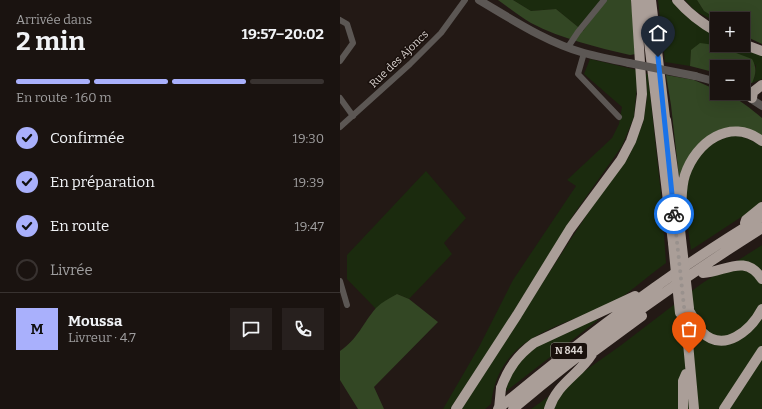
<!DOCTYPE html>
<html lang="fr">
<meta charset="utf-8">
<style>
body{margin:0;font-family:Bitter,serif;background:#27201e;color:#f1f3f6;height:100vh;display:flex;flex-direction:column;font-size:15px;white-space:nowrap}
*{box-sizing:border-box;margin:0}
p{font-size:13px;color:#9f9e9f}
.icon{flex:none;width:22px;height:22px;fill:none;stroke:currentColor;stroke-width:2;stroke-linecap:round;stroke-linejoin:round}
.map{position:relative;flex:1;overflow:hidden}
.panel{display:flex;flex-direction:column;background:#1a1310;width:340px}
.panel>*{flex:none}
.tools{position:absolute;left:370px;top:12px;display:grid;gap:8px}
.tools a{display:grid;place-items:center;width:40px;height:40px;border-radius:0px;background:#1a1310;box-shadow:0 4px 16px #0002,0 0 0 1px #383230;font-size:20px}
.pin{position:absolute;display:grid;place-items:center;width:34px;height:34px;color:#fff;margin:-41px -17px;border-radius:50% 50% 50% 0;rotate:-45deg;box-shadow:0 0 4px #0007}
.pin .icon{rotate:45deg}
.courier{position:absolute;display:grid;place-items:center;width:40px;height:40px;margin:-20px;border:3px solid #1a73e8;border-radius:50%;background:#fff;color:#222;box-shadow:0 1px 5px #0007}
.headline em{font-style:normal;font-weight:700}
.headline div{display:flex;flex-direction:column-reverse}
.headline{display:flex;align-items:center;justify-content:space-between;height:68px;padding:0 16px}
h1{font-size:26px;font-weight:700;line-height:30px}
.bar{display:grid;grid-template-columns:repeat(4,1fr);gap:6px 4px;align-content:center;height:48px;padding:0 16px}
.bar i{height:5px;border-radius:3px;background:#383230}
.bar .current{background:#a9b0fc}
.bar p{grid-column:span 4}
.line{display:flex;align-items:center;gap:10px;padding:0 16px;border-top:1px solid #383230}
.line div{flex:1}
.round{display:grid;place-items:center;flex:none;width:42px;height:42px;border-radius:0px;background:#27201e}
ol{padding:0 16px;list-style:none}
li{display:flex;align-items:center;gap:12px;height:44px}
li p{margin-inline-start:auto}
li .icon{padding:4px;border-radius:50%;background:#a9b0fc;color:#111;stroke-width:4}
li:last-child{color:#9f9e9f}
li i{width:22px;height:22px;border:2px solid #383230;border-radius:50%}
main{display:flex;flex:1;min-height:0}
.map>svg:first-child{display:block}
.green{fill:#1b2b0e}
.forest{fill:#334724}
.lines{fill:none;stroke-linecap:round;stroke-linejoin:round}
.minor{stroke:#5c5754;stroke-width:6}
.tertiary{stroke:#5c5754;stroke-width:8}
.trunk{stroke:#aa9e98;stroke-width:10}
.tertiary-bridge{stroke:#5c5754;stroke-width:8}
.trunk-bridge{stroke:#aa9e98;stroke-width:10}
.done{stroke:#99918d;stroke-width:4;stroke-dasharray:0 7.2}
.route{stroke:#1a73e8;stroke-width:5}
.labels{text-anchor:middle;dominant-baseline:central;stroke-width:3;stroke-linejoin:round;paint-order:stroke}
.shield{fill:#19100c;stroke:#9f9794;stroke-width:1}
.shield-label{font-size:10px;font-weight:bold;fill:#d8d1ce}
.street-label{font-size:11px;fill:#d8d1ce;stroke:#19100c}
</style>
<main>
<section class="panel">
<div class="headline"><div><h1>2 min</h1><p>Arrivée dans</p></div><em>19:57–20:02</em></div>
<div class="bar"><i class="current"></i><i class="current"></i><i class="current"></i><i></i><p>En route · 160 m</p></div>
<ol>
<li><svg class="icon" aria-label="check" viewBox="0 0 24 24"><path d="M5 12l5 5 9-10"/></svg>Confirmée<p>19:30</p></li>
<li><svg class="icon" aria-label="check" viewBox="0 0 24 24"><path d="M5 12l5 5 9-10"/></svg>En préparation<p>19:39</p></li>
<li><svg class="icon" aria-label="check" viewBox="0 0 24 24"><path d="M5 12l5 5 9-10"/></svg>En route<p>19:47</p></li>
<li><i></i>Livrée</li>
</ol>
<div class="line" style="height:72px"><b class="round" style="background:#a9b0fc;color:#111">M</b><div><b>Moussa</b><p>Livreur · 4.7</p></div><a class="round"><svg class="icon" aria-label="chat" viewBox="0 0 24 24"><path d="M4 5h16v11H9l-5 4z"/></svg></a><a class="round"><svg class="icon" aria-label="phone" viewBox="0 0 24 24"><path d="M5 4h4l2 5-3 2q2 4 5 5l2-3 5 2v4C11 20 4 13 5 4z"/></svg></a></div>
</section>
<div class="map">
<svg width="422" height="409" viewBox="0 0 422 409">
<rect width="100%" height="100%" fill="#231915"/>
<path class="green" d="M173,0h93l-23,31 -27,-22 -25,2z
M318,0h13c16,18 25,25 46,37v8h19l26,10v24l-10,4 3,-7 1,-11 -65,-14 -1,15 -25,-4z
M345,0h12l7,11 13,8v3l-22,-11z
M250,59l47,11v15l-3,32 -12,29 -48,68 -72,116 -52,79h-7l36,-62 34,-67 63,-94 -9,-6 45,-42 7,-14 3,-17 -38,-33z
M306,74h2l15,139 -2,10 3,11 2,29c-17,12 -33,27 -51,39 -9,5 -20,8 -29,12 -47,19 -88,32 -95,90l-6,5h-24l95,-147 41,-63 32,-43 14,-33 4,-26z
M391,135c12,1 21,5 31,11v55l-4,5 -67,44 -4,-28v-14h-2l2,-23 3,-16 8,-12 13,-13z
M86,171l40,47 -22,25 8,11 -43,45 -12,-5 -11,7 -10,8 -29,-30v-24z
M422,245v164h-231l89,-63 81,-62z
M256,319l2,1 -93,72c4,-12 7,-22 14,-31 12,-16 57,-33 77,-42z"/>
<path class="forest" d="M158,0h15l18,11 25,-2 27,22 23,-31h25l5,54 -6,1c-34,-8 -68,-16 -99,-32 -12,-7 -23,-16 -33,-23z
M357,0h65v44l-19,-9v-16h-26l-13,-8z
M360,43l15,2 37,14c5,9 4,15 0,24l-9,-1v-15h-26v6l-27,-7 1,-16z
M326,75l28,5 23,10v3c16,0 33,15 45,25v19l-17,-8 -45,14 -21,34 -8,-72z
M57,294l12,5 29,23 -64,65 10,22h-26l-18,-29v-29c18,-12 23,-28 36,-43 6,-6 14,-10 21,-14z"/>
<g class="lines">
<path class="minor" d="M0,20l7,4 6,19 -13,18
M228,47l10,-15 26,-32
M244,53l-6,21 41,43
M0,98l13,18
M0,127l70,-63 31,-31 24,-33
M0,281l7,24"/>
<path class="tertiary" d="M139,0c34,20 67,42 105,53 15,4 30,7 45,10
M355,76l22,6
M402,93l20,13"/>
<path class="trunk" d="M304,0l29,243
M311,0l15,126
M337,0c12,14 24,23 40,32
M403,44l19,7
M412,98l1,-6 9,-7
M326,120l11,79
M339,221c4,-16 1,-31 6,-46 11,-33 45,-58 77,-34
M405,223l1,-3 16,-13
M363,273c22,-1 42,-20 59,6
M345,310l9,99
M349,311c5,6 7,15 13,21 22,22 49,-2 60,-23
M249,355l53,-39
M161,388c7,-20 17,-33 33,-45l101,-47
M116,409l61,-94 53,-86 51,-69 10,-19 8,-23 3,-24 -6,-94
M158,409c84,-70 170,-136 264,-192
M173,409c79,-67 162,-126 249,-181
M209,409c8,-26 30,-34 43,-55
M343,409v-28l3,-7
M384,409l38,-58"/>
<path class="tertiary-bridge" d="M289,63l66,13"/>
<path class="trunk-bridge" d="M339,221l10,87
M333,243l7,70
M159,409l2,-21"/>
</g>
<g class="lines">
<path class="done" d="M334,214l15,139"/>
<path class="route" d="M318,57l16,157"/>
</g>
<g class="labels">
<rect class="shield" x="211" y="343" width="36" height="16" rx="3"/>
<g class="shield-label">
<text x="229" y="351">N 844</text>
</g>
<g class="street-label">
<text transform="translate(59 59) rotate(-44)">Rue des Ajoncs</text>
</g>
</g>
</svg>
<div class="tools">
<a>+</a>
<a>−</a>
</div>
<div class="pin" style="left:349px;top:353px;background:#ea580c"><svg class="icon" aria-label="bag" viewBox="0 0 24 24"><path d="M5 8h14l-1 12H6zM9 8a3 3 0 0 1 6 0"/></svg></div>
<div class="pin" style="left:318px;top:57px;background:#1f2937"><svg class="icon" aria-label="home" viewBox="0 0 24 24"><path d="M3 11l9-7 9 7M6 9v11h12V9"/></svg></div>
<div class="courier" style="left:334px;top:214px"><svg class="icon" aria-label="bike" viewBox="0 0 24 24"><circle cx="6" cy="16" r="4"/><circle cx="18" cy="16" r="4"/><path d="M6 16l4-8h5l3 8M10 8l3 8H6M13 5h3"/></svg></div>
</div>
</main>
